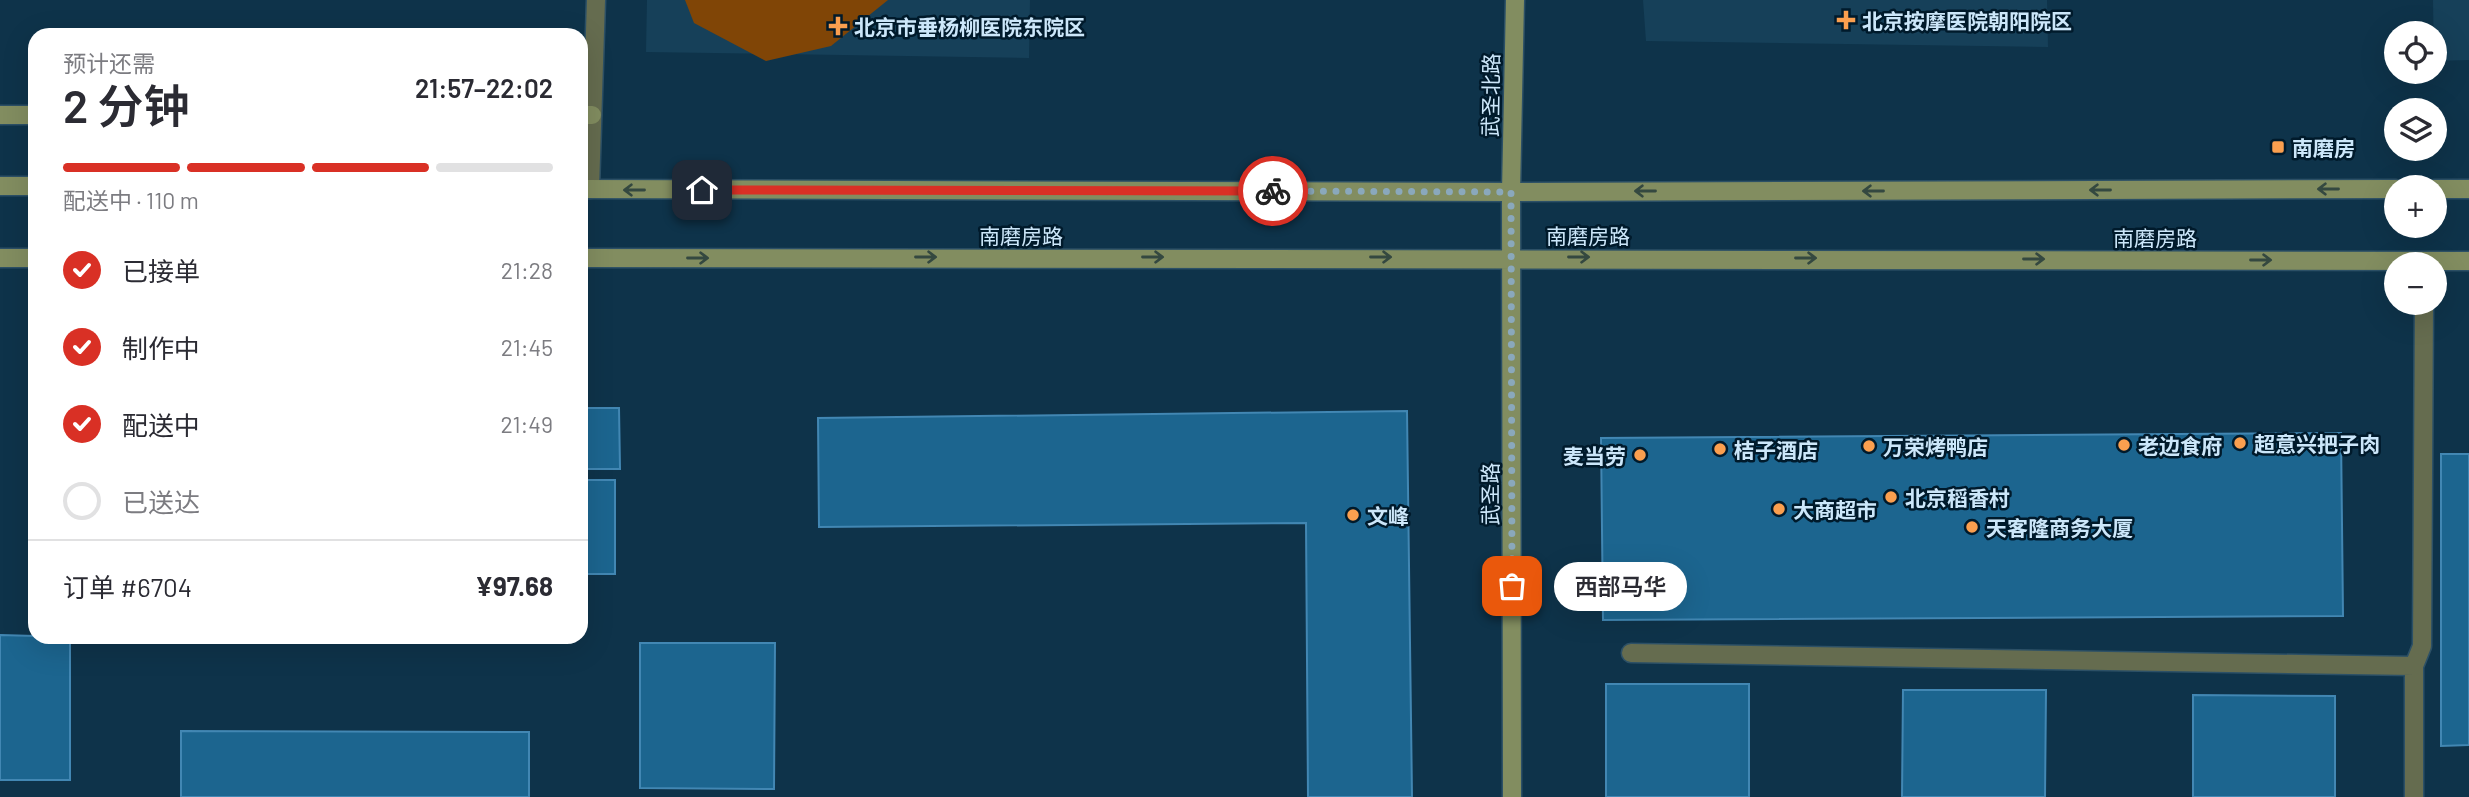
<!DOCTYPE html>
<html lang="zh">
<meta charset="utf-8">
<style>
body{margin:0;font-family:Barlow,"Noto Sans SC",sans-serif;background:#f2f2f3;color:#2b2b33;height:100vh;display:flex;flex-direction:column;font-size:26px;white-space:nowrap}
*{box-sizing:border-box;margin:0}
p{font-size:23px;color:#7c7c81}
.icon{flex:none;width:38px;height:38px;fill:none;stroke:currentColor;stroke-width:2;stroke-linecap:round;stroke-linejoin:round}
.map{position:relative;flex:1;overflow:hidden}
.drawer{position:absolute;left:28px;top:28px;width:560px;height:616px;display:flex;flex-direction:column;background:#fff;border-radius:21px;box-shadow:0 7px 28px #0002}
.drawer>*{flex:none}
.tools{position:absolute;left:2384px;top:21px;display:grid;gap:14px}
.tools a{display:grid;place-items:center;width:63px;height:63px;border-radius:50%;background:#fff;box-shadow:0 7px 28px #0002;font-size:35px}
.pin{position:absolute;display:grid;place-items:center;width:60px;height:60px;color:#fff;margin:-30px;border-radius:14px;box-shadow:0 4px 10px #0006}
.courier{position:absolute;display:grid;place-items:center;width:70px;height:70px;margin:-35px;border:5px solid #d93025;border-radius:50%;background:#fff;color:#222;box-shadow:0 2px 9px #0007}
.bubble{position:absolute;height:49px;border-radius:24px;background:#fff;box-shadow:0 7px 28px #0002;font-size:23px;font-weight:600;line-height:49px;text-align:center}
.headline em{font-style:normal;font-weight:600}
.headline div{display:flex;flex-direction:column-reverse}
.headline{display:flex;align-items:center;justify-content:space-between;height:119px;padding:0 35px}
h1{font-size:46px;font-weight:600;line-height:52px}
.bar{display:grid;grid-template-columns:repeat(4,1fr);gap:10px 7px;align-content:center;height:84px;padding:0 35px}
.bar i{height:9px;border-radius:5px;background:#e1e1e2}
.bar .on{background:#d93025}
.bar p{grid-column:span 4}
.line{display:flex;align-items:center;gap:18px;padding:0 35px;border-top:2px solid #e1e1e2}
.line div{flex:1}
ol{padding:0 35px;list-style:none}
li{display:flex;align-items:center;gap:21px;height:77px}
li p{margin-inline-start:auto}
li .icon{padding:7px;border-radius:50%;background:#d93025;color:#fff;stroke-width:4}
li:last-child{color:#7c7c81}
li i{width:38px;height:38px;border:4px solid #e1e1e2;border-radius:50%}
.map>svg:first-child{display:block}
.built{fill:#164059}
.green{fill:#804506}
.building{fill:#1c658f;stroke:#4287b3;stroke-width:2}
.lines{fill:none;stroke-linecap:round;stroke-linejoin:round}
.street-casing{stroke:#2c5066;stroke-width:21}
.secondary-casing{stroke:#2c5066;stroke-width:21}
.street{stroke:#656c4f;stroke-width:18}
.secondary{stroke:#828d60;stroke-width:18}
.oneway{stroke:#344840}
.done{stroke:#8aa8bc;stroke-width:7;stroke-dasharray:0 12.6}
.route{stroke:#d93025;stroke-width:9}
.poi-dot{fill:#fa9f4f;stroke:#001a2b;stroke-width:2.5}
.labels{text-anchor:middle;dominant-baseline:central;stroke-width:5;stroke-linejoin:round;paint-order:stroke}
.poi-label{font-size:21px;font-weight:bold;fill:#cce7fa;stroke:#001a2b;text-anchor:start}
.street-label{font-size:21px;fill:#cce7fa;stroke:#001a2b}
</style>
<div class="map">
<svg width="2469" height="797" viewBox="0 0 2469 797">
<rect width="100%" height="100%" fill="#0e334a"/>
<path class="built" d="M647,0h383l-1,58 -383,-6z
M1643,0h404l1,47 -402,-6z
M2433,0h36v60l-35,1z"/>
<path class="green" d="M685,0h203l-57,46 -65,15 -72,-38z"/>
<path class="building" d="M581,408h38l1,61h-39z
M1407,411l5,386h-104l-2,-274 -487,4 -1,-109z
M2341,433l2,183 -740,4 -2,-182z
M2441,454h28v291l-28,1z
M581,480h34v94h-34z
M0,635l70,2v143h-70z
M640,643h135l-1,146 -134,-1z
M1606,684h143v113h-143z
M1903,690h143l-1,107h-143z
M2193,695l142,1v101h-142z
M181,731l348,1v65h-348z"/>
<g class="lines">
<g class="street-casing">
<path id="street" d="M590,189l6,-189
M1631,653l783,13
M2414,797v-131l8,-20 2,-343"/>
</g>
<g class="secondary-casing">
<path id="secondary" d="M0,115h35
M581,115h11
M0,186h35
M581,189l930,3 885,-3
M2434,189h35
M0,258h35
M581,258l1888,3
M1512,797l-1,-605 4,-192"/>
</g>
<use href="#street" class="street"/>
<use href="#secondary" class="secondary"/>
</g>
<defs><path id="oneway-shaft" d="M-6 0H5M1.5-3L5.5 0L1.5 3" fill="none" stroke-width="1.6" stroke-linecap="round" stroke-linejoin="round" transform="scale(1.75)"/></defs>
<g class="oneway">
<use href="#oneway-shaft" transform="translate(2328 189) rotate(180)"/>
<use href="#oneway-shaft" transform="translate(634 190) rotate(-180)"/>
<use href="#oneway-shaft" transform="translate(2100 190) rotate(180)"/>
<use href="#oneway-shaft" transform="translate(1645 191) rotate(180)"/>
<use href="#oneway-shaft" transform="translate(1873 191) rotate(180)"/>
<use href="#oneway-shaft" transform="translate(926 257)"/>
<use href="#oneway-shaft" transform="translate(1153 257)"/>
<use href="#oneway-shaft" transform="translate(1381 257)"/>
<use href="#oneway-shaft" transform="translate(1579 257)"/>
<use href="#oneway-shaft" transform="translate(698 258)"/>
<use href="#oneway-shaft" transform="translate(1806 258)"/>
<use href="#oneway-shaft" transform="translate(2034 259)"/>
<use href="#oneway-shaft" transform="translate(2261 260)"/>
</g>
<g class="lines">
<path class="done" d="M1273,191l238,1 1,394"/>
<path class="route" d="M702,190l571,1"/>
</g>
<g class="poi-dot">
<path d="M1842.5 9.5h7v7h7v7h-7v7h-7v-7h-7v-7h7z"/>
<path d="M834.5 15.5h7v7h7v7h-7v7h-7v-7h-7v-7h7z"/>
<rect x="2271" y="140" width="14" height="14" rx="3.5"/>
<circle cx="2240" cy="443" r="7"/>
<circle cx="2124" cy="445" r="7"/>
<circle cx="1869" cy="446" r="7"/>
<circle cx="1720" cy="449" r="7"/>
<circle cx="1640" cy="455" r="7"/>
<circle cx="1891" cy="497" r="7"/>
<circle cx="1779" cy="509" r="7"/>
<circle cx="1353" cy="515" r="7"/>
<circle cx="1972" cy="527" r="7"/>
</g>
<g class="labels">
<g class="poi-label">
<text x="1862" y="20">北京按摩医院朝阳院区</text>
<text x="854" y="26">北京市垂杨柳医院东院区</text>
<text x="2292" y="147">南磨房</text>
<text x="2254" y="443">超意兴把子肉</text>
<text x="2138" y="445">老边食府</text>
<text x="1883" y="446">万荣烤鸭店</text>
<text x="1734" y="449">桔子酒店</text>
<text x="1626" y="455" text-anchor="end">麦当劳</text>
<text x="1905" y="497">北京稻香村</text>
<text x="1793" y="509">大商超市</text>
<text x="1367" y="515">文峰</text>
<text x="1986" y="527">天客隆商务大厦</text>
</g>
<g class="street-label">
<text transform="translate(1490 95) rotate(-89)">武圣北路</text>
<text x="1021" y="235">南磨房路</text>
<text x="1588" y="235">南磨房路</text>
<text x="2155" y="237">南磨房路</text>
<text transform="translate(1489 494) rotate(-90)">武圣路</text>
</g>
</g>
</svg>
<div class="tools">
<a><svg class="icon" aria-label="locate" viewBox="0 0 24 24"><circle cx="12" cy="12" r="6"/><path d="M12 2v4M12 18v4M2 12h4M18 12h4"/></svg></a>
<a><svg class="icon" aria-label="layers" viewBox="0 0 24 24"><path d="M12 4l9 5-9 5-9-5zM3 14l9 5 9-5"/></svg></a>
<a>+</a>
<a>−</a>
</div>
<div class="pin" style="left:1512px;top:586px;background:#ea580c"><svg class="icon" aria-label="bag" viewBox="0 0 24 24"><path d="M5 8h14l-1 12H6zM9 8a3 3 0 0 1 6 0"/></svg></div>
<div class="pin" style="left:702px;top:190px;background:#1f2937"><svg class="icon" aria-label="home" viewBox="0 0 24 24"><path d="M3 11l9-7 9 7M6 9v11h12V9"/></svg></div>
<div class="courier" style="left:1273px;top:191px"><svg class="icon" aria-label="bike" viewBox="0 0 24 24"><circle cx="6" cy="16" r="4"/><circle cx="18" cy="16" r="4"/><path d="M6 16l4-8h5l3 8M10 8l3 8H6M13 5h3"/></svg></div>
<div class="bubble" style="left:1554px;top:562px;width:133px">西部马华</div>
<section class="drawer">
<div class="headline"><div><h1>2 分钟</h1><p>预计还需</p></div><em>21:57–22:02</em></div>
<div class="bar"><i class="on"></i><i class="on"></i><i class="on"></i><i></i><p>配送中 · 110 m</p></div>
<ol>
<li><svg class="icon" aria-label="check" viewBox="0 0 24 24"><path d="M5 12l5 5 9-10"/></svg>已接单<p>21:28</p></li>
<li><svg class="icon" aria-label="check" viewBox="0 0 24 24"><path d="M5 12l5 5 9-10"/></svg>制作中<p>21:45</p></li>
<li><svg class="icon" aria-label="check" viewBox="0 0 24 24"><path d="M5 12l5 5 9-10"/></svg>配送中<p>21:49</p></li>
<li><i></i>已送达</li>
</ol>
<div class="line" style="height:91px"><div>订单 #6704</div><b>¥97.68</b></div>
</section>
</div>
